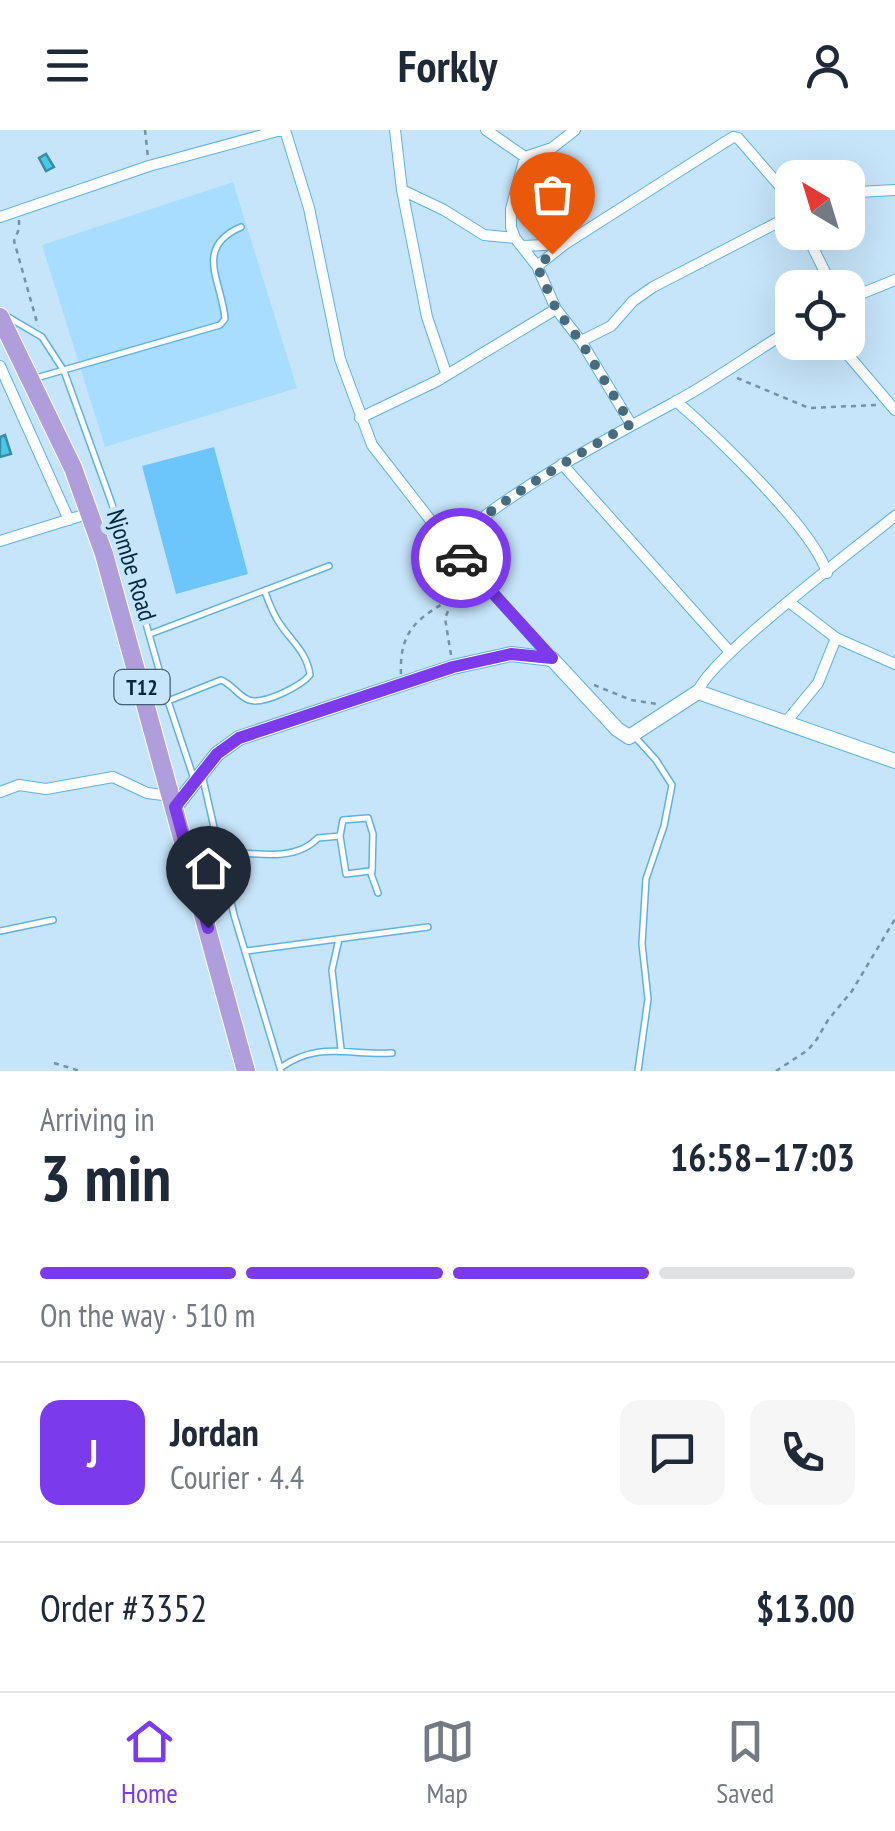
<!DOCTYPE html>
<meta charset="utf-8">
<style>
body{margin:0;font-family:"PT Sans Narrow",sans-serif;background:#f6f6f7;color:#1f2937;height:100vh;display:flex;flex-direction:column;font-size:38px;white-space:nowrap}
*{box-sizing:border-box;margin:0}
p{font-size:32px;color:#747a83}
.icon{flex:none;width:55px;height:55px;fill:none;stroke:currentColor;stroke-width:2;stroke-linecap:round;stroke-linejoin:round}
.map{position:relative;height:941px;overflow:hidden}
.drawer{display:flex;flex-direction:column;background:#fff;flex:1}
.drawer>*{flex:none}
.needle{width:65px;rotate:322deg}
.buttons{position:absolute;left:775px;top:30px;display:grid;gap:20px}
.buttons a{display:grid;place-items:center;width:90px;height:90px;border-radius:20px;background:#fff;box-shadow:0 10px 40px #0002;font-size:50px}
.pin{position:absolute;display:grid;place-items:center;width:85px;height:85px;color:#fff;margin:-102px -42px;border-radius:50% 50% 50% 0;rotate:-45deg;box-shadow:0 0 10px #0007}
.pin .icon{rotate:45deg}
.courier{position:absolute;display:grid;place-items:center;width:100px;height:100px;margin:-50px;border:8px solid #7c3aed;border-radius:50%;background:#fff;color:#222;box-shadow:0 2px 12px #0007}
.head em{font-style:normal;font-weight:700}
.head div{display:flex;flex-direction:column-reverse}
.head{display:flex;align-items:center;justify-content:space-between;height:170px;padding:0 40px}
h1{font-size:65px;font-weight:700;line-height:75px}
.bar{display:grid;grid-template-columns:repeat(4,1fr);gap:15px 10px;align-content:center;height:120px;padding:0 40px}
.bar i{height:12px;border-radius:8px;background:#e0e1e3}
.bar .selected{background:#7c3aed}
.bar p{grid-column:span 4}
.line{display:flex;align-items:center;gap:25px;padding:0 40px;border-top:2px solid #e0e1e3}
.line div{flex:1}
.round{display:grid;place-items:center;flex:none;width:105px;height:105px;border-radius:20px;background:#f6f6f7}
header{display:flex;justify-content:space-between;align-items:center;height:130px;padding:0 40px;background:#fff;font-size:45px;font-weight:700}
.menu{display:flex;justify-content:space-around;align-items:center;height:140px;border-top:2px solid #e0e1e3;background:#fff;font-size:28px;color:#747a83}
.menu a{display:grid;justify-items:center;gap:5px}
.menu .selected{color:#7c3aed}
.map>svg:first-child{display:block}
.built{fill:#a9ddff}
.grass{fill:#6cc6fb}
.building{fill:#48c9e7;stroke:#388da2;stroke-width:2.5}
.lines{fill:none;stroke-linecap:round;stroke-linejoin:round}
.service-casing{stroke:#5fb1e2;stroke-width:8}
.minor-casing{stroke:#5fb1e2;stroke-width:12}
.tertiary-casing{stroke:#5fb1e2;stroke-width:16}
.trunk-casing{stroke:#fff;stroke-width:20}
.path{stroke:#7193a7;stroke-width:2.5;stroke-dasharray:5 5;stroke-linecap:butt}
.service{stroke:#fff;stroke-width:5}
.minor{stroke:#fff;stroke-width:10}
.tertiary{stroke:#fff;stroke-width:14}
.trunk{stroke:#b09edc;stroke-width:18}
.done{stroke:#486b7e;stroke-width:10;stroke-dasharray:0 18}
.route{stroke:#7c3aed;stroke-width:12}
.labels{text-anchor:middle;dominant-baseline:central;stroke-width:10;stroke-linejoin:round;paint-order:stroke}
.shield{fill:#c6e5fa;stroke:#3e6175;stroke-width:2.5}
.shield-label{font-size:22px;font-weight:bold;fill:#04293c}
.street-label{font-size:25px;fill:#04293c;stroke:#c6e5fa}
</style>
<header><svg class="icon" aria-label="menu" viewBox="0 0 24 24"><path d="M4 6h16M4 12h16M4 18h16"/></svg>Forkly<svg class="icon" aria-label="person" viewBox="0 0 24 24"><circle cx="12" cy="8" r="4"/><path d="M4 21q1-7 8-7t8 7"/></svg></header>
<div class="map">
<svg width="895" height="941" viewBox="0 0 895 941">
<rect width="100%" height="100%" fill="#c6e5fa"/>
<path class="built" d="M233,52l64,206 -192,59 -63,-202z"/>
<path class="grass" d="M214,317l34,127 -72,20 -34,-128z"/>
<path class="building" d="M46,24l8,13 -8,4 -7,-13z
M5,305l6,19 -11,3v-20z"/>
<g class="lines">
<g class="service-casing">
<path id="service" d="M8,187l34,20 22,34 48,133 56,197 26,78
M36,248l184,-53 5,-6c-3,-38 -32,-71 16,-92
M150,504l179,-68
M168,571l53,-21c11,4 17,16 28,20 15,5 52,-14 61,-25 -3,-23 -18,-33 -30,-51 -7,-10 -11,-21 -15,-32
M636,608l20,22 16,25 -8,41 -18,53 -4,65 6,55 -10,72
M203,649l31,136 47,156
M340,706l6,38 24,-3 8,22
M219,721c32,1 74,13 99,-13l22,-2 3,-16 25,-2 5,16 -1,38
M0,801l53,-11
M339,809l-7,31 9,79
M246,821l182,-24
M280,938c40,-28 70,-12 112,-15"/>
</g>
<g class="minor-casing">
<path id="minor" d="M285,0l24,78 31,151 32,86 77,99 103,115
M395,0l7,60 25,127 19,56
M486,0l39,27 27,-9 23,-18
M525,27l-14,52v18l4,11 22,28 19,43 25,32 50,83
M402,60l42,20 40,25 31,3
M848,66l10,-4 37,-2
M0,87l149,-51 132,-36
M805,102l28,56
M523,116l42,-2
M537,136l28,-22 168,-107 5,1 54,62
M848,169l47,-19
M581,211l30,-15 22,-25 20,-14 139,-72
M837,212l58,68
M0,236l69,154
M676,271c38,33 138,128 151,172
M360,288l77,-37 119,-72
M562,334l168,188
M0,411l90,-28
M449,414c69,-58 148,-100 226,-142 41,-22 78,-50 117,-73
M789,472l47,36 59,26
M698,562c8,-31 163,-148 197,-176
M786,592l32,-39 18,-45
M0,662l19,-7 27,4 67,-12 34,16 24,3"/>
</g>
<g class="tertiary-casing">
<path id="tertiary" d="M175,677l42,-53 22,-16 214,-71 58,-13 41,5 65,70 12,8 69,-45 197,69"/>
</g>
<g class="trunk-casing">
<path id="trunk" d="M0,187l73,151 31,86 142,517"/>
</g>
<path class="path" d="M145,0l3,28
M19,90v9l-5,12 24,85
M737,248l72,30 68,-3
M451,525l-6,-37 20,-45
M401,544c-2,-46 19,-57 55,-78
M594,555l37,15 26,4
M54,933l26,8
M776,941l32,-21 9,-11 11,-19 24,-29 43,-72"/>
<use href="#service" class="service"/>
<use href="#minor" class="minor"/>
<use href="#tertiary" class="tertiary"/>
<use href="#trunk" class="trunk"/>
</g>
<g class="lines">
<path class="done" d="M461,428l-12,-14c56,-47 119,-84 182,-120l-50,-82 -25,-33 -19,-43 15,-12"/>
<path class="route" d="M208,798l-33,-121 42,-53 22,-16 214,-71 58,-13 41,4 -91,-100"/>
</g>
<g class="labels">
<rect class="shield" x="114.5" y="540" width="55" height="34" rx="8"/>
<g class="shield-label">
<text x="142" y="557">T12</text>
</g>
<g class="street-label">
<text transform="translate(132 435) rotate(73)">Njombe Road</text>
</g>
</g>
</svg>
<div class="buttons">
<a><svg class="needle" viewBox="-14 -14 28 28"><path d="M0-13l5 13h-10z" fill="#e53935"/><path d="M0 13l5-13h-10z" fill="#747a83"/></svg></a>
<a><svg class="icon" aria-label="locate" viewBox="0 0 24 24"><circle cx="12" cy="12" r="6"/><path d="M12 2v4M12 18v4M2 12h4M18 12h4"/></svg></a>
</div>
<div class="pin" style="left:552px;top:124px;background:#ea580c"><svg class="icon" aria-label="bag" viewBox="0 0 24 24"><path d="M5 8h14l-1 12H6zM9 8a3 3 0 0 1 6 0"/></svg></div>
<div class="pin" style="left:208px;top:798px;background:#1f2937"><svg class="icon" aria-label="home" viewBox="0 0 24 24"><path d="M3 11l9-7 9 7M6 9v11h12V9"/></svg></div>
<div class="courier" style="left:461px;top:428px"><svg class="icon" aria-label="car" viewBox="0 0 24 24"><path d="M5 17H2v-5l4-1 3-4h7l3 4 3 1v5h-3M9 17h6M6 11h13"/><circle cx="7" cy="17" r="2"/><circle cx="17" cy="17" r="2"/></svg></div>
</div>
<section class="drawer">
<div class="head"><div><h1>3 min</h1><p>Arriving in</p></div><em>16:58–17:03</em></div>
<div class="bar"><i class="selected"></i><i class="selected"></i><i class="selected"></i><i></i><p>On the way · 510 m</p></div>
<div class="line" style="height:180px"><b class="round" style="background:#7c3aed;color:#fff">J</b><div><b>Jordan</b><p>Courier · 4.4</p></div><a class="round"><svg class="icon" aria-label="chat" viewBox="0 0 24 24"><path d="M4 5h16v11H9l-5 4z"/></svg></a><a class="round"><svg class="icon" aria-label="phone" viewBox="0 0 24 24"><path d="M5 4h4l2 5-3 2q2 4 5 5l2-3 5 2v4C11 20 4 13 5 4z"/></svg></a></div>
<div class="line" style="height:130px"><div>Order #3352</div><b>$13.00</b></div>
</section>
<nav class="menu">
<a class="selected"><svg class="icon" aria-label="home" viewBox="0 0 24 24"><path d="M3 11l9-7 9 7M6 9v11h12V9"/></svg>Home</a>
<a><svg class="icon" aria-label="map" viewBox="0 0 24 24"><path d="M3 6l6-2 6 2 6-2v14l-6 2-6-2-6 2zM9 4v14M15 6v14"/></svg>Map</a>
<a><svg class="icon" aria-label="saved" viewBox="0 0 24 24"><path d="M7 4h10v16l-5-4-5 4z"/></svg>Saved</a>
</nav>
